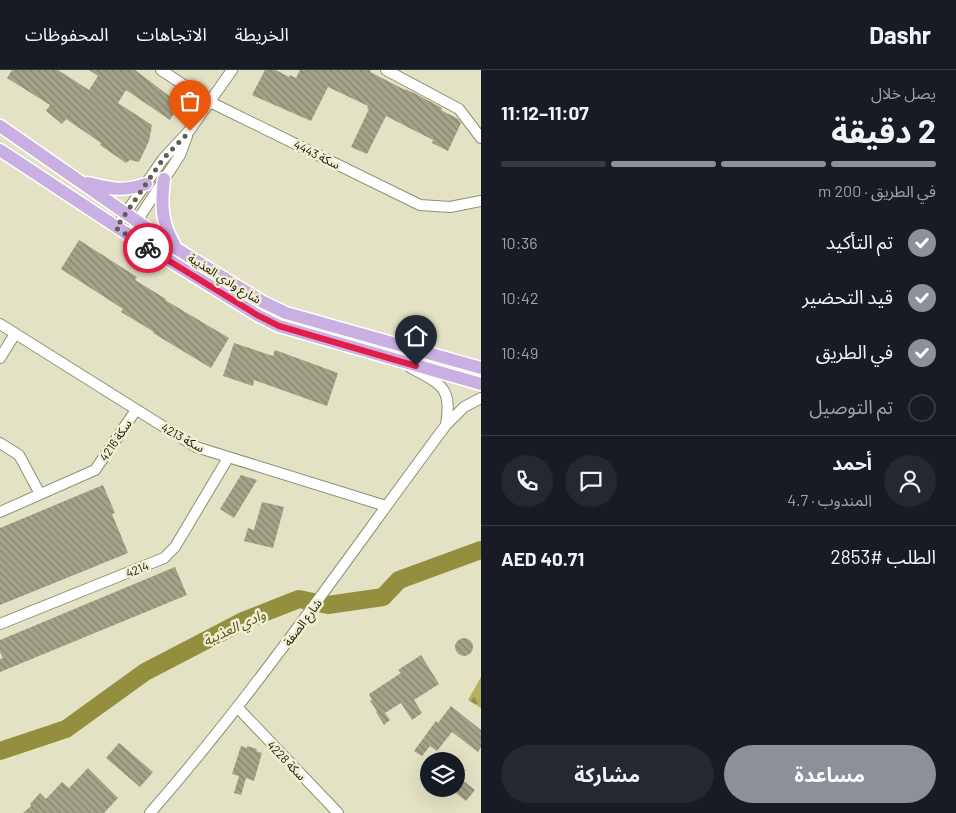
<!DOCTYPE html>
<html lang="ar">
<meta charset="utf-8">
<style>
body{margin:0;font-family:Barlow,"Noto Sans Arabic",sans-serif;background:#242831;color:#f1f3f6;direction:rtl;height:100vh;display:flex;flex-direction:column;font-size:19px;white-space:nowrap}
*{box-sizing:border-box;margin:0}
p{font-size:16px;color:#9ea1a6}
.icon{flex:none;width:28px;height:28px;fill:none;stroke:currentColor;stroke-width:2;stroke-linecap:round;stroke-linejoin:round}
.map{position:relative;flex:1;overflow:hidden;direction:ltr}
.sheet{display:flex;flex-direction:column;background:#171b24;width:475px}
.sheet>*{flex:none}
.fabs{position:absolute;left:420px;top:682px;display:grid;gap:10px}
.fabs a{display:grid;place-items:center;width:45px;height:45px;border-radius:50%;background:#171b24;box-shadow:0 5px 20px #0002;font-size:25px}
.pin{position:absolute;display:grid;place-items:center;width:42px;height:42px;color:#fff;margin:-51px -21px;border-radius:50% 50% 50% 0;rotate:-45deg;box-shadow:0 0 5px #0007}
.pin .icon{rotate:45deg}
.courier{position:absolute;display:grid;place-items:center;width:50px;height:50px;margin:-25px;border:4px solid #e11d48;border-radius:50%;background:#fff;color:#222;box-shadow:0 1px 6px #0007}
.summary em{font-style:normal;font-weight:700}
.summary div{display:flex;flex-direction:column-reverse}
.summary{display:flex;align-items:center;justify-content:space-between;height:85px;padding:0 20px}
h1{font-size:32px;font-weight:700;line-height:38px}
.bar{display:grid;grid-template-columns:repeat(4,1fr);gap:8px 5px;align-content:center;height:60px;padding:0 20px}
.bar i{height:6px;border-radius:4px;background:#363941}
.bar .active{background:#8c9099}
.bar p{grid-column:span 4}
.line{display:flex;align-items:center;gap:12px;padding:0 20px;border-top:1px solid #363941}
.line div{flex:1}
.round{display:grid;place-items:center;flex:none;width:52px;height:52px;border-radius:26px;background:#242831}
ol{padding:0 20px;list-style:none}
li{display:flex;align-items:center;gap:15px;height:55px}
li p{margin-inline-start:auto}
li .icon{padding:5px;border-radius:50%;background:#8c9099;color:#fff;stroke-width:4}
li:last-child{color:#9ea1a6}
li i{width:28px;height:28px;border:2px solid #363941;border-radius:50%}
.action{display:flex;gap:10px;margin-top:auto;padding:10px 20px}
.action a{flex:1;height:58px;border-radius:30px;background:#8c9099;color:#fff;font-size:20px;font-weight:700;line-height:58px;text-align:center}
.action a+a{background:#242831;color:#f1f3f6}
header{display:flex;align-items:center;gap:30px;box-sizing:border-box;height:70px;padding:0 25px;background:#171b24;border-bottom:1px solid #363941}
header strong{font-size:24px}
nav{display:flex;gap:28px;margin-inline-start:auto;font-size:18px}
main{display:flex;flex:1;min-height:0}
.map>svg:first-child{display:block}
.forest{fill:url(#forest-firs)}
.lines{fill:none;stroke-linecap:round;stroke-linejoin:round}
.river{stroke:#948f3e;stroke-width:18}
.building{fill:url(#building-back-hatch)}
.minor-casing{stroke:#8f8f73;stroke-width:12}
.major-casing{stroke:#fff;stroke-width:15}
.minor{stroke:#fff;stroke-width:10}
.major{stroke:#cab0e2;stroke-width:12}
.done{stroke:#605f4e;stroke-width:5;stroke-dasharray:0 9}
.route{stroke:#e11d48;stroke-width:6}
.labels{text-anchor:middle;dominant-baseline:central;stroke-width:5;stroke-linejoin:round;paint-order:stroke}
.street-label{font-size:12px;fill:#19190e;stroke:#f0efd1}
.water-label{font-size:14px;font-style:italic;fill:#5a571a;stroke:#f0efd1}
</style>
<header>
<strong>Dashr</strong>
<nav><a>الخريطة</a><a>الاتجاهات</a><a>المحفوظات</a></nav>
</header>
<main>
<section class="sheet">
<div class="summary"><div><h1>2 دقيقة</h1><p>يصل خلال</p></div><em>11:07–11:12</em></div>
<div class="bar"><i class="active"></i><i class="active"></i><i class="active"></i><i></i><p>في الطريق · 200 m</p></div>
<ol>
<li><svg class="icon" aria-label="check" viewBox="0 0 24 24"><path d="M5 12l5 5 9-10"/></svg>تم التأكيد<p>10:36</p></li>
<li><svg class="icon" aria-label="check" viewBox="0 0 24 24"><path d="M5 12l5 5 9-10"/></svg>قيد التحضير<p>10:42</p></li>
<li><svg class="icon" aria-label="check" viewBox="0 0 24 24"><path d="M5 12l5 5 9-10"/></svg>في الطريق<p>10:49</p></li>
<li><i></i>تم التوصيل</li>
</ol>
<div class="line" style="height:90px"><a class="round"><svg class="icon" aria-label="person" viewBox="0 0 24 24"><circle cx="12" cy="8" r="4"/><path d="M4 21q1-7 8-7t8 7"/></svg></a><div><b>أحمد</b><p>المندوب · 4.7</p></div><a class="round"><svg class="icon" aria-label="chat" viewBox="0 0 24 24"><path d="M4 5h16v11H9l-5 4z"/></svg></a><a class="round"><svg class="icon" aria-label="phone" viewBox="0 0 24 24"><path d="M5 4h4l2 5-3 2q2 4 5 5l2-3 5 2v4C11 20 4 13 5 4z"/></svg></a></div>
<div class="line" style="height:65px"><div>الطلب #2853</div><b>AED 40.71</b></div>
<div class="action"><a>مساعدة</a><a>مشاركة</a></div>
</section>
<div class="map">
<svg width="481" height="743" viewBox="0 0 481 743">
<defs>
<pattern id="forest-firs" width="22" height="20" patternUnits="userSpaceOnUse" patternTransform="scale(1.25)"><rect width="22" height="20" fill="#b4b05e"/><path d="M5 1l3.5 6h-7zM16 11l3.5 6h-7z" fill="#928e4c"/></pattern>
<pattern id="building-back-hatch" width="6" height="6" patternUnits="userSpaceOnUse" patternTransform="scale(1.25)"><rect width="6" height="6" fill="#a4a387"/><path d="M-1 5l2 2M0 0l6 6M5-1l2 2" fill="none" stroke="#85846d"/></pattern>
</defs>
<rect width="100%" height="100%" fill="#e3e2c4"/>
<path class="forest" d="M481,607v31l-13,-8z"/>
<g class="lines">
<path class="river" d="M0,681l66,-22 79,-57 98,-51 56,-22 29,6 55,-8 16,-17 82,-30"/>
</g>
<path class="building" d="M12,0h46l31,20 9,-14 -9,-6h46l45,34 -10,16 -44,-30 -8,13 34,22 -3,16 -10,21 -9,-2 -4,3 -26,-18 1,-2 -35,-24 -4,5 -16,-13 4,-6 -43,-27z
M265,0h11l13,7 1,-2 6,3 4,-8h71l-1,2 35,18v-1l11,5 26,14 -1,2 17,9 3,4 -13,28 -16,-8 1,-3 -47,-24 -19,38 -16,-7 18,-38 -2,-1 1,-2 -40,-19 -17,34 -59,-26z
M79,170l58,37 -2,3 31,19 -1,1 64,38 -18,30 -58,-35 1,-1 -33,-20 2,-3 -62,-40z
M234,273l39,13 2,-6 63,23 -11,33 -73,-26 -1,6 -30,-10z
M241,405l16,5 -23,38 -14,-9z
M103,415l12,28 -3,1 16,39 -128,52v-77z
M262,432l22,5 -11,41 -29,-7 4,-13 6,2z
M175,497l12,28 -187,77v-13l3,-1 -3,-6v-12z
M455 577a9 9 0 1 1 18 0a9 9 0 1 1-18 0Z
M421,585l18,29 -25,16 8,13 -10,7 -11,-17 -16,10 5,7 -6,5 -8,-13 1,-1 -7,-10 2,-1 -3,-6 32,-21 -3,-3z
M451,636l30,24v17l-3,5 -26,-20 -15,19 -7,-5 -8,10 -8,-5 22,-30 2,2z
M119,673l34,29 -13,15 -34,-29z
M241,676l6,2v-2l10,3 -1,2 6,2 -8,28 -8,-3 -5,17 -7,-2 5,-17 -7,-2z
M88,698l30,30 -14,15h-81l8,-7 -1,-2 10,-11 6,6 16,-17 7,6z
M456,705l19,15 -9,11 -10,-8z"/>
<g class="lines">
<g class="minor-casing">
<path id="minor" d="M161,0l49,32 210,103 30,2 31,-6
M386,0l73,39 22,29
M116,157l47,-68 26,-28 43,-61
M128,165l52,-80 7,-19
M0,254l196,123 190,59
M0,288l15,-24
M411,298c32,17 41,20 35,57
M0,373l19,12 21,39
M0,442l95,-42 41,-60
M0,554l164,-66 11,-11 53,-89
M237,637l101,106
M150,743c107,-122 199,-258 296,-388l18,-18 17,-9"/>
</g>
<g class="major-casing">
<path id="major" d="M0,56l177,123 86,53 23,11 195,55
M0,80l141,93 116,72 22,11 202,58
M164,109c-3,25 -3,43 10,65
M88,113c24,6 34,9 58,1"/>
</g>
<use href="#minor" class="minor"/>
<use href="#major" class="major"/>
</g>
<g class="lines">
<path class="done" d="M148,178l-32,-20 47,-69 27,-28"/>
<path class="route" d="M148,178l109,67 22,11 137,40"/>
</g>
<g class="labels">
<g class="street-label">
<text transform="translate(317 84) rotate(26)">سكة 4443</text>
<text transform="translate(225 208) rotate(32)">شارع وادي العذيبة</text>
<text transform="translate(183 367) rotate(29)">سكة 4213</text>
<text transform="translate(115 370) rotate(-56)">سكة 4216</text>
<text transform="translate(137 499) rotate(-22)">4214</text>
<text transform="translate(302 552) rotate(-53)">شارع الصفة</text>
<text transform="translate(287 690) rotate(46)">سكة 4228</text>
</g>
<g class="water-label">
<text transform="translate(234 557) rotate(-25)">وادي العذيبة</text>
</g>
</g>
</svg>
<div class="fabs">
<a><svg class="icon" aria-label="layers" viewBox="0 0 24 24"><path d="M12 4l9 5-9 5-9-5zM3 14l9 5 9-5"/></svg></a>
</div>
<div class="pin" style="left:190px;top:61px;background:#ea580c"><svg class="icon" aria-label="bag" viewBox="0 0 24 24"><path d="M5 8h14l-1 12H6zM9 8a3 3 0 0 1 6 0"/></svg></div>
<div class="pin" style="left:416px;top:296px;background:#1f2937"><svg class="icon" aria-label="home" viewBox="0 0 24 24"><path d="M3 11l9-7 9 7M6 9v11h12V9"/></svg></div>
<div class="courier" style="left:148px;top:178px"><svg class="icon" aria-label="bike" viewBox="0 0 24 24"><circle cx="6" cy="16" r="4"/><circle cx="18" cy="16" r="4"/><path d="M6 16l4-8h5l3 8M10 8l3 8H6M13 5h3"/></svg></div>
</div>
</main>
